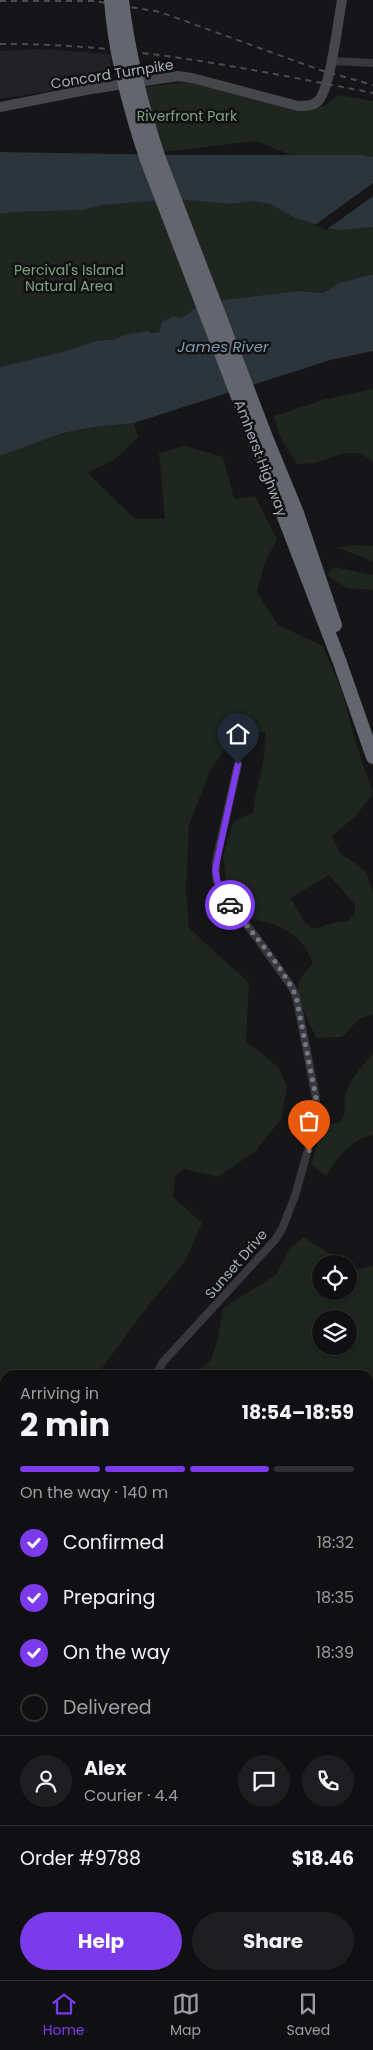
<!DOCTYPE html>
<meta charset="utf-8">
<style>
body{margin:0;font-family:Poppins,sans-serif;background:#1e1e20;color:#f1f3f6;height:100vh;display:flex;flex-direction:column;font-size:19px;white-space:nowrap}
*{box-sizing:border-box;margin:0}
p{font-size:16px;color:#9c9d9f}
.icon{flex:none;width:28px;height:28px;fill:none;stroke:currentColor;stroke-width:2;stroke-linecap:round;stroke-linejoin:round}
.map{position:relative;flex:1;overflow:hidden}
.panel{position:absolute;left:0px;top:1370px;width:374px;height:610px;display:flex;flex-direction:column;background:#101012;border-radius:15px 15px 0 0;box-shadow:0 2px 8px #0003,0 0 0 1px #303032}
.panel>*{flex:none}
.controls{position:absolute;left:312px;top:1255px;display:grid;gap:10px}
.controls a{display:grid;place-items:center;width:45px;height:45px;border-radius:50%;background:#101012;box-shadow:0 2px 8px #0003,0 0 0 1px #303032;font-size:25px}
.pin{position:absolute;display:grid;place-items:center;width:42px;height:42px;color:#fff;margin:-51px -21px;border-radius:50% 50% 50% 0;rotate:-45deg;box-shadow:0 0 5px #0007}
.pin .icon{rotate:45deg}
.courier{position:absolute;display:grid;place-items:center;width:50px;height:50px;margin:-25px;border:4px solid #7c3aed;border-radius:50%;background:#fff;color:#222;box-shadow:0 1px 6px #0007}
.summary em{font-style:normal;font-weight:700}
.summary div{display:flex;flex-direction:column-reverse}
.summary{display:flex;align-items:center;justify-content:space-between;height:85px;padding:0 20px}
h1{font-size:32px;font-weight:700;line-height:38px}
.bar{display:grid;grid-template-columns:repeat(4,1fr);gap:8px 5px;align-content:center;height:60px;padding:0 20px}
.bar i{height:6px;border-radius:4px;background:#303032}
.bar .selected{background:#7c3aed}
.bar p{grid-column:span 4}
.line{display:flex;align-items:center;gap:12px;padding:0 20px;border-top:1px solid #303032}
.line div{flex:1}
.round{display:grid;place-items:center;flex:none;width:52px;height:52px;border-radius:26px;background:#1e1e20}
ol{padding:0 20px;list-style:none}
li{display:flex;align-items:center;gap:15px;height:55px}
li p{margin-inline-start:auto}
li .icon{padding:5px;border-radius:50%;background:#7c3aed;color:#fff;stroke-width:4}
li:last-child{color:#9c9d9f}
li i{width:28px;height:28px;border:2px solid #303032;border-radius:50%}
.button{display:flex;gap:10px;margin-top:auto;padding:10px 20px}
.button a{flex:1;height:58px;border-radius:30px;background:#7c3aed;color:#fff;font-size:20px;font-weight:700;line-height:58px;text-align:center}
.button a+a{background:#1e1e20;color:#f1f3f6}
.dock{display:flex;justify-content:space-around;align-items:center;height:70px;border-top:1px solid #303032;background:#101012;font-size:14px;color:#9c9d9f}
.dock a{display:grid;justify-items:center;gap:2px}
.dock .selected{color:#7c3aed}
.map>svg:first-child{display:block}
.built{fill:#222225}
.green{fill:#1e261f;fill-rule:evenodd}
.water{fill:#2c353c}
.pier{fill:#161618}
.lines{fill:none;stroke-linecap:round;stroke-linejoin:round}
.street{stroke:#37383d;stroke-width:8}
.secondary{stroke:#45474d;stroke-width:10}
.highway{stroke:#63666e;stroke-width:14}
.rail{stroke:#4a4c52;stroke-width:2;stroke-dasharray:6 5;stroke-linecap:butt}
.highway-bridge{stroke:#63666e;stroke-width:14}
.done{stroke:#757880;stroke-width:5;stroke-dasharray:0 9}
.route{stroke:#7c3aed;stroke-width:6}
.labels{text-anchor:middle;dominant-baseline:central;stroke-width:5;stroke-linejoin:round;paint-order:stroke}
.street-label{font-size:14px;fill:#a8adb8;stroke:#111113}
.park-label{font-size:14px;fill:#7fa381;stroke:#111113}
.water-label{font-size:15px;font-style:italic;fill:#7f9bb3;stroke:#111113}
</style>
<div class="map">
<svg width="373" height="1980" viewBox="0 0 373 1980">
<rect width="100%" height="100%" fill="#161618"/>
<path class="built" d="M40,49l71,5 -1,20h-9l-1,9 -100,16v-48z"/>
<path class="green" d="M189,82l116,28 20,-4 13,-11 35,6v68l-59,-5 -58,-23 -93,11 -20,-65z
M175,199l55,5 23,-3 18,2 24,15 47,12 31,-3v47l-34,9 -16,10 -24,-2 -84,10 -19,6 -8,7 -8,4 -7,-2 -12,10 -2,6 -36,3 -6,4 -21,2 -31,10 -65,16v-153l15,-2 68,-2 20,-5z
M373,389v73c-18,-17 -36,-6 -56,0 -6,2 -14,2 -20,2l-17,-27 -6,-21 48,-16z
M134,423l4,14 -24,23 -26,13 47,46h30l-6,-66 27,-7 37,11 11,42 21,-3 22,43 -13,26 -7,27 21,33 45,21 18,43 16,57 16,47 -17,23 -24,20 8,17 26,18 7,22v121l-14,5 -17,18 -25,1c-7,-12 -21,-38 -19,-52 1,-8 10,-16 15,-23 -11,-29 -31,-38 -60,-44l-26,-33 -4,-30 10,-34 20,-10c3,-27 14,-53 12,-80l-31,4 -24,35 -21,54 -3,64 3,39 60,55 -3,58 32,26 9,19 -6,33 -25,32 -38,26 -35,-8 -8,7 -2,21 29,26 -16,37 -42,51 -47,64h-92v108l-5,3v-1030l63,-23 31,-6zM329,875l26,30v8l-6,8 -16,2 -20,6 -10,-9 -12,-22z
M358,545l15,1v15l-38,-14z
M334,567l39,8v15l-26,-2 -20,-13z
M373,1053v82c-24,6 -34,20 -47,41l-15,-11 12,-40 17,-2c9,-16 2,-13 5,-26 2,-14 19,-33 28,-44z
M304,1237l41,27h-24v27h28v-25l6,4 18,-4v391h-4v-282h-177l19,-15 7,-22 5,-30 53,-33 13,-26zM321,1319h28v27h-28z
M0,1626l5,2v44l-5,6z
M5,1743v232h122l-14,5h-113v-233z
M370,1786l3,2v96l-4,2v-99z
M223,1975h114l3,5h-132z"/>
<path class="water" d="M0,152l175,3h186l12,2v70l-31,3 -10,-1 -37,-11 -24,-14 -18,-3 -23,3 -55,-5 -72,6 -20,5 -68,2 -15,2z
M373,274v77l-43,9 -196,63 -40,4 -31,6 -63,23v-89l65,-16 31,-10 21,-2 6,-4 25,-4 3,2 8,-1 3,-10 11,-6 7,2 8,-4 8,-7 19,-6 84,-10 24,2 16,-10z"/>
<path class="pier" d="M373,183v13l-29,21 -18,13 -11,-5z"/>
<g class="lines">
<path class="street" d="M332,61l41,2
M156,1375l7,-13 112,-122 7,-11 13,-33 21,-75v-23l-20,-102 -5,-10 -34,-48 -34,-43 -7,-16v-18l22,-97
M0,1542h5
M369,1736l4,3"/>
<path class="secondary" d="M0,107l91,-18 87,-13 14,2 106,28c8,0 16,0 21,-6 12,-15 19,-79 23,-100
M348,1975l1,5"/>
<path class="highway" d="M158,156l109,284 30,73 38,112
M147,160l192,500 34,97
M369,1894l4,-1
M369,1908l4,-1
M143,1980l13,-5
M180,1980l13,-5"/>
<path class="rail" d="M0,1h95l65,11 160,58 53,15
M0,44c126,-1 250,25 373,49"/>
<path class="highway-bridge" d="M111,0c4,55 18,107 36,160
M122,0c6,54 19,104 36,156"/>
</g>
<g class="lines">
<path class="done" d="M230,905c21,26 52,61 66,91l20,102v23l-7,30"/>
<path class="route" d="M230,905l-12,-21 -3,-14 23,-106"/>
</g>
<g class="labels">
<g class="street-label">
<text transform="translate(112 74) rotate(-9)">Concord Turnpike</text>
<text transform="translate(261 458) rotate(69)">Amherst Highway</text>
<text transform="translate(236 1264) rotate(-49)">Sunset Drive</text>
</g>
<g class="park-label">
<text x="187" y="116">Riverfront Park</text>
<text x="69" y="270">Percival's Island<tspan x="69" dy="16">Natural Area</tspan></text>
</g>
<g class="water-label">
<text x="223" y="346">James River</text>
</g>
</g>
</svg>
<div class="controls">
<a><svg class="icon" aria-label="locate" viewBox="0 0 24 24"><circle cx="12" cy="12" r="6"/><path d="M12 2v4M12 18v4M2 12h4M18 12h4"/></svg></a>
<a><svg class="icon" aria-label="layers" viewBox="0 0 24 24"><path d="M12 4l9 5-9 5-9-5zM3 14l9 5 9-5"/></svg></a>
</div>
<div class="pin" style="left:309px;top:1151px;background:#ea580c"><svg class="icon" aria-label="bag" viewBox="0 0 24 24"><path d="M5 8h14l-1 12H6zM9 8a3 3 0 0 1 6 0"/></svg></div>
<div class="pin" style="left:238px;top:764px;background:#1f2937"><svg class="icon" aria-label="home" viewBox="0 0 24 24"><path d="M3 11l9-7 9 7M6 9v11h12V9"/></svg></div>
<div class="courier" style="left:230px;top:905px"><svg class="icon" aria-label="car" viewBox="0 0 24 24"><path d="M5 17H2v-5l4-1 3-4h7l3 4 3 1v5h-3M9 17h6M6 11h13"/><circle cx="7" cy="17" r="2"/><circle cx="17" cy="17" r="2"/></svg></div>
<section class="panel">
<div class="summary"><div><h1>2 min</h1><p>Arriving in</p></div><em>18:54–18:59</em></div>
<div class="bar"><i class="selected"></i><i class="selected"></i><i class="selected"></i><i></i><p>On the way · 140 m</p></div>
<ol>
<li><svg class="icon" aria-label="check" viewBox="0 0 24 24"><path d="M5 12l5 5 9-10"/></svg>Confirmed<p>18:32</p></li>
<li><svg class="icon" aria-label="check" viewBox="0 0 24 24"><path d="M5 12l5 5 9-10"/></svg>Preparing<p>18:35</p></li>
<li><svg class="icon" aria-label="check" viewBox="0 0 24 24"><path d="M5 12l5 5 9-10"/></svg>On the way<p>18:39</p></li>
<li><i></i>Delivered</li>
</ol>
<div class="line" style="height:90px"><a class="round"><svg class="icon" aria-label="person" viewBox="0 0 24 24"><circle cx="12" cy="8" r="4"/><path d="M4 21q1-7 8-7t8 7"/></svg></a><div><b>Alex</b><p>Courier · 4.4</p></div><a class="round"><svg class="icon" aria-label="chat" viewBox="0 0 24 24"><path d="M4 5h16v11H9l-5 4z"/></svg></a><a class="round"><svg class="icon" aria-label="phone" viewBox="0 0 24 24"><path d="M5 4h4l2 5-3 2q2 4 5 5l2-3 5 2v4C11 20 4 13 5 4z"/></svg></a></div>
<div class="line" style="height:65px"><div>Order #9788</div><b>$18.46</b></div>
<div class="button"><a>Help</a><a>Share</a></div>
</section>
</div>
<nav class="dock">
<a class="selected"><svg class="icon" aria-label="home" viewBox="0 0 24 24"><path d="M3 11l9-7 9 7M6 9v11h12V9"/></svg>Home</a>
<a><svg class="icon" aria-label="map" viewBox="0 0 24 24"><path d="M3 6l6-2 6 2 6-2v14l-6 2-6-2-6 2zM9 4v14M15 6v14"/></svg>Map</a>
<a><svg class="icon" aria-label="saved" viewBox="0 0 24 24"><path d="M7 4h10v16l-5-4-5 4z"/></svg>Saved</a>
</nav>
